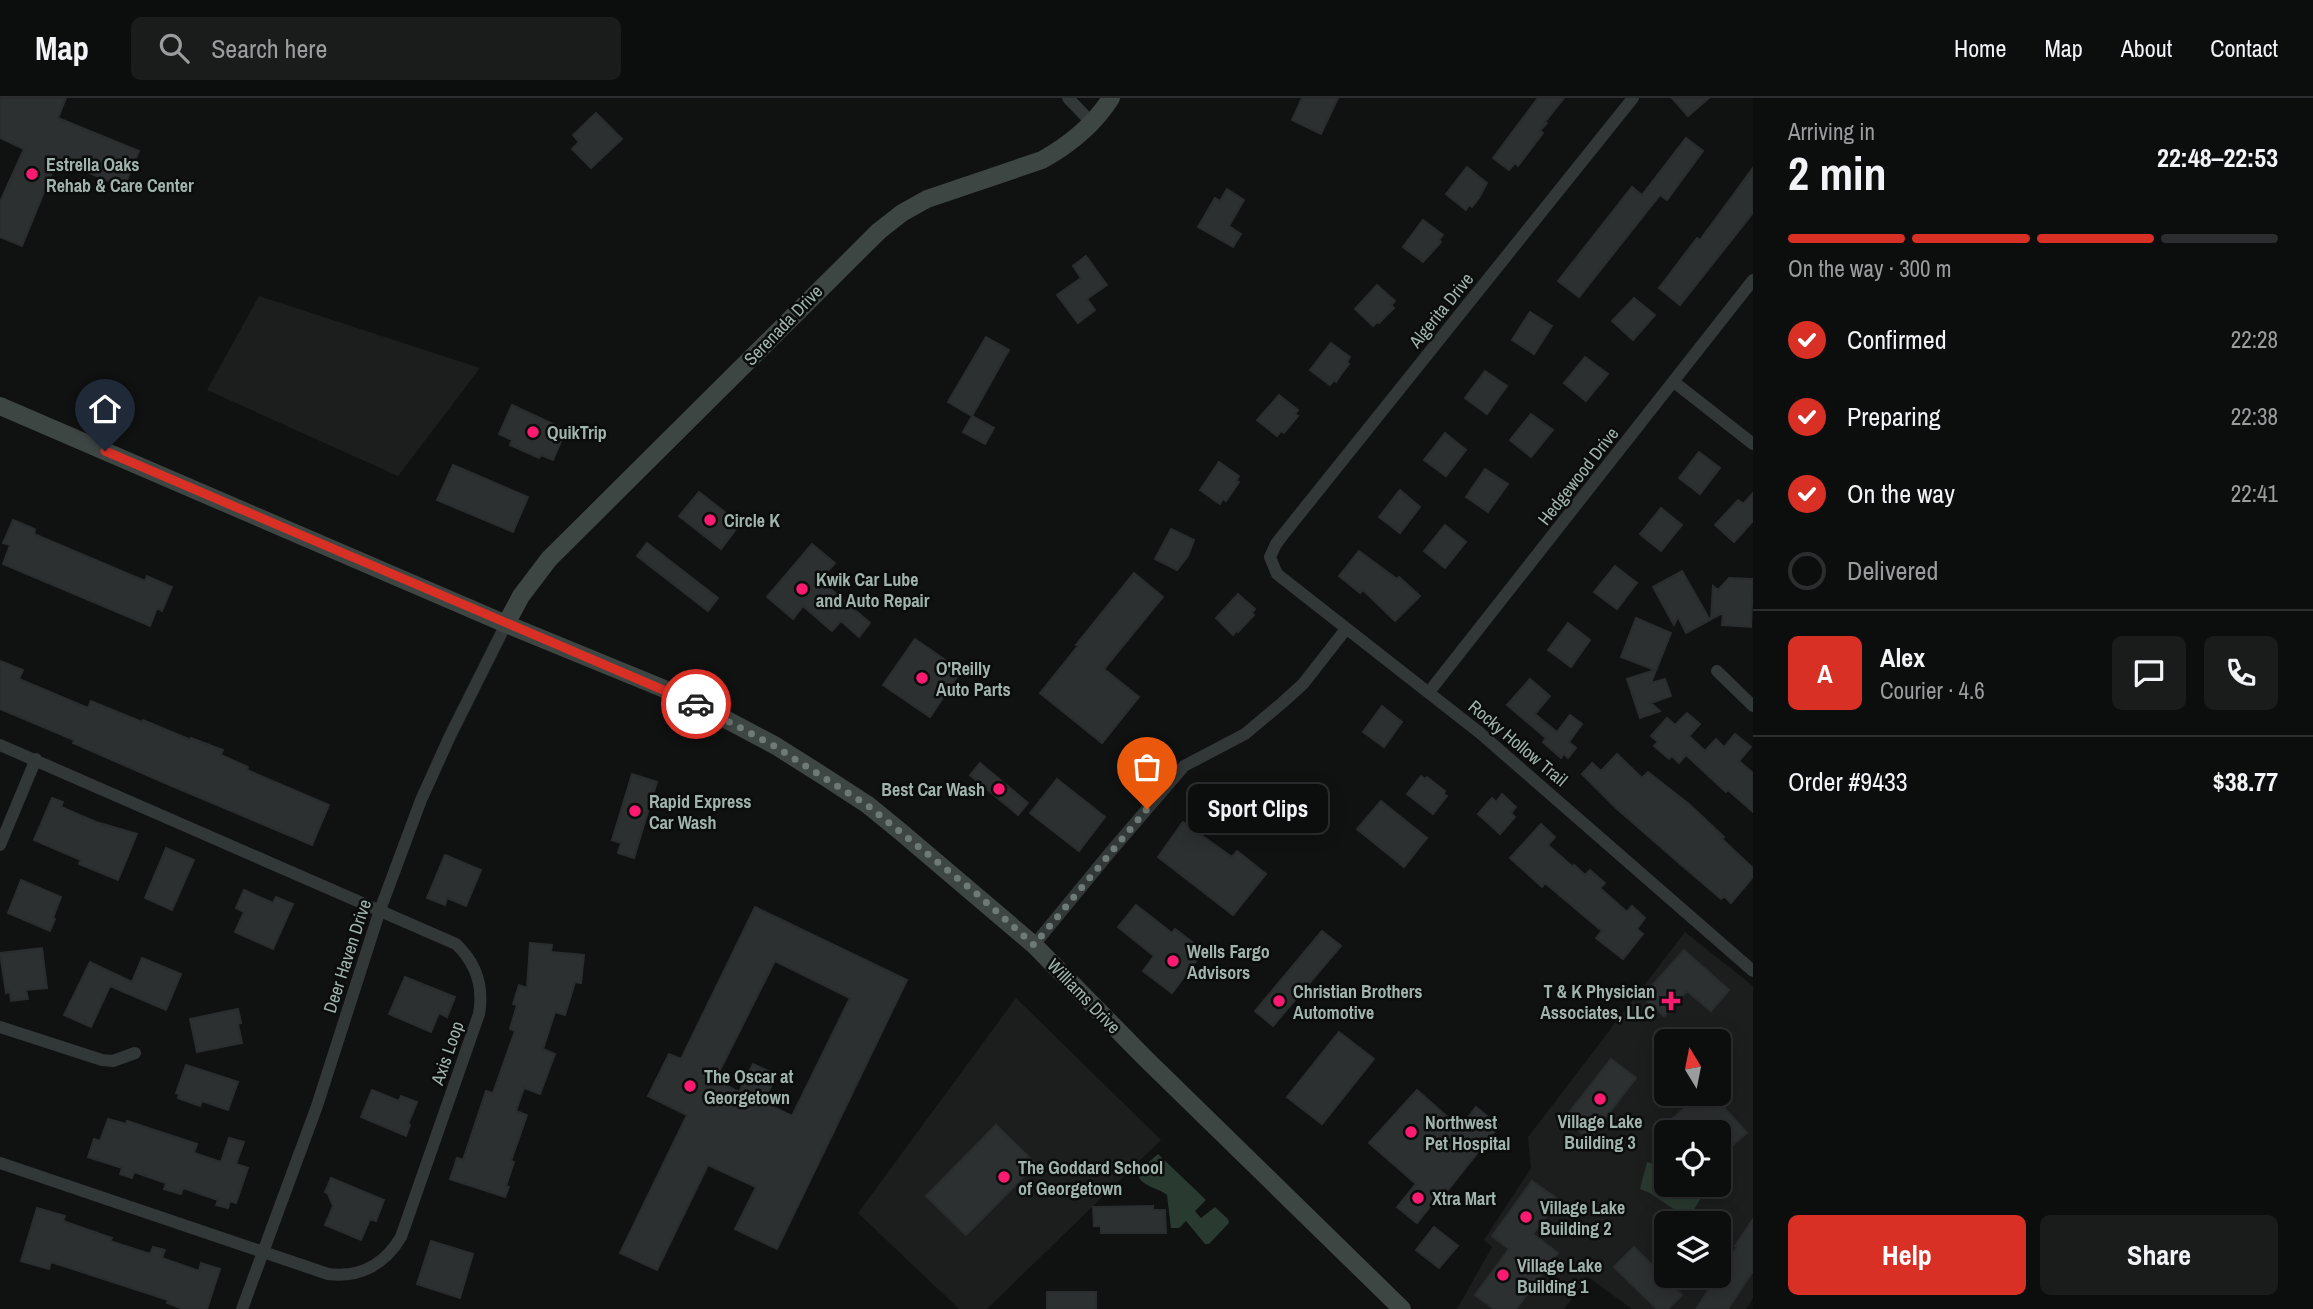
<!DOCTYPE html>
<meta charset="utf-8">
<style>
body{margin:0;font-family:"Archivo Narrow",sans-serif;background:#1a1b1b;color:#f1f3f6;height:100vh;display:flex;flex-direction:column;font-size:26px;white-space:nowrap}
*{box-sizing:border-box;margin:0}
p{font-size:23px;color:#9a9c9d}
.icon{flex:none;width:38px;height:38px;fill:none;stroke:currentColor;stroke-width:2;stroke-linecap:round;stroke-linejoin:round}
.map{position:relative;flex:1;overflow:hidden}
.details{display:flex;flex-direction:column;background:#0c0d0d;width:560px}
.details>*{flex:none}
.needle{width:46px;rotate:350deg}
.controls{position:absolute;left:1654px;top:931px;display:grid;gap:14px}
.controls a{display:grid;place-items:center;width:77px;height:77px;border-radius:10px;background:#0c0d0d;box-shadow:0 4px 18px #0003,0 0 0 2px #2c2d2e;font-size:35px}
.pin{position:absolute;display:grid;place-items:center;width:60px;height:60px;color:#fff;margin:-72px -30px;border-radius:50% 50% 50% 0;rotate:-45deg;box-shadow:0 0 7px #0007}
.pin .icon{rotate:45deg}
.courier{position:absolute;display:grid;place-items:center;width:70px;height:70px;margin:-35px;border:5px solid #d93025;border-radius:50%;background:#fff;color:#222;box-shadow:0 2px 9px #0007}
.bubble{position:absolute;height:49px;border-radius:10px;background:#0c0d0d;box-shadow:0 4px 18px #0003,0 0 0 2px #2c2d2e;font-size:23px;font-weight:700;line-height:49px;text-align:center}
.head em{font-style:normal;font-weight:700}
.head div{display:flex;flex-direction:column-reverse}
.head{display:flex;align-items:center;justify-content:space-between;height:119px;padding:0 35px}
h1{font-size:46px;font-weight:700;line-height:52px}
.bar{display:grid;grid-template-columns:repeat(4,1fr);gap:10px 7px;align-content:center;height:84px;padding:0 35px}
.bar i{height:9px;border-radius:5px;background:#2c2d2e}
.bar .selected{background:#d93025}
.bar p{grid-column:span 4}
.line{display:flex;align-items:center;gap:18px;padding:0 35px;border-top:2px solid #2c2d2e}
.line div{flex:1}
.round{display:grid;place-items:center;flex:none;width:74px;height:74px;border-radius:10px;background:#1a1b1b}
ol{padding:0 35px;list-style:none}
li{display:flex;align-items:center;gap:21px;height:77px}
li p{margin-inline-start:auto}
li .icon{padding:7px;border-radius:50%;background:#d93025;color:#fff;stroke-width:4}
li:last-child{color:#9a9c9d}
li i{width:38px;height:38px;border:4px solid #2c2d2e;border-radius:50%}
.action{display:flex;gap:14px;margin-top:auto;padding:14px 35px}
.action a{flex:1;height:80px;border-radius:10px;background:#d93025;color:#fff;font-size:28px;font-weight:700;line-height:80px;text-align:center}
.action a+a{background:#1a1b1b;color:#f1f3f6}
header{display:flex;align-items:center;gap:42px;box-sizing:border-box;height:98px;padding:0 35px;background:#0c0d0d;border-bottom:2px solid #2c2d2e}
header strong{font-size:33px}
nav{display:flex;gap:38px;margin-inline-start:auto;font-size:24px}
.search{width:490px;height:63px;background:#1a1b1b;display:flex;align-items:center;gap:18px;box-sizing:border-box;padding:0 24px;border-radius:10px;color:#9a9c9d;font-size:26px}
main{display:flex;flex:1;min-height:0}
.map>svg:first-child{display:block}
.built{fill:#1c1e1e;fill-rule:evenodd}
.water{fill:#293a30}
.building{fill:#2d3030;stroke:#292d2d;stroke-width:2;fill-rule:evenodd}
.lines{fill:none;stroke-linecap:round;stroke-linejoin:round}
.street{stroke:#323837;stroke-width:12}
.secondary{stroke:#3e4644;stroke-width:18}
.done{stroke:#6e7a76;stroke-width:7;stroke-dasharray:0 12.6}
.route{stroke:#d93025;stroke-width:9}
.poi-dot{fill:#fd1b71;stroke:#0b0c0c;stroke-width:2.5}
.labels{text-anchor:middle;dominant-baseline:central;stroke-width:5;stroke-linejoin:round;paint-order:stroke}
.poi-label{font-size:18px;font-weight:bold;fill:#a0b3ac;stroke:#0b0c0c;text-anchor:start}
.street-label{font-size:18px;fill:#a0b3ac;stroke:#0b0c0c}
</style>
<header>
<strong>Map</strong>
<div class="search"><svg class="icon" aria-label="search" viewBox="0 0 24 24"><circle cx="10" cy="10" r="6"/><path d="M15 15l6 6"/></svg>Search here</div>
<nav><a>Home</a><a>Map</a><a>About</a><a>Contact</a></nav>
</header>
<main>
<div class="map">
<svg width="1753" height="1211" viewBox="0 0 1753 1211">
<rect width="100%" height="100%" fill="#101111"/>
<path class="built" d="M259,198l221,72 -82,108 -191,-86z
M1685,834l68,54v312l-7,11h-114l-44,-32 -24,32h-107l35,-62 -8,-7 47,-72 -3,-31zM1666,943h52v53h-52zM1666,1034h52v53h-52zM1666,1125h52v53h-52z
M1016,900l145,142 -174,169h-28l-101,-96z"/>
<path class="water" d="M1158,1056l48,46 -11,11 6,7 14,-11 13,12 1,4 -20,21h-4l-19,-23 -7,7h-8l-4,-33c-10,-8 -30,-9 -29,-24z
M1647,1064l19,5v18h43l-21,34 -38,-26 -10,-4z"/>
<path class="building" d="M0,0h66l-8,20 81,33 -15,36 -67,-27 -35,86 -22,-9v-35l24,-53 -24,-11z
M1302,0h36l-17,36 -29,-14z
M1538,0h26l-19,24 2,1 -7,8 3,2 -25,33 -3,-3 -6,7 -16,-12z
M1672,0h37l-21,18z
M596,15l26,26 -31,29 -19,-19 7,-7 -6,-7z
M1686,40l17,13 -36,49 -7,-5 -81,102 -21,-16 74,-94 10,8z
M1467,69l20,16 -8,15 -7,9 -3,-2 -3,5 -20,-16z
M1753,70v45l-73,92 -21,-17 38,-50 3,2z
M1227,91l17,11 -15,26 12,8 -8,13 -35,-20 17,-29 5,3z
M1423,122l20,15 -4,5 2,2 -18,20 -20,-15z
M1086,158l21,29 -20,14 8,11 -17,13 -21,-28 24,-17 -8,-12z
M1377,187l18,16 -4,4 3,3 -15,15 -2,-1 -4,4 -18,-17z
M1634,200l21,17 -22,25 -21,-19z
M1530,214l22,14 -18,28 -22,-14z
M986,239l23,13 -37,66 -24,-14z
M1331,245l19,14 -3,5 2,2 -7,9 -6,9 -2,-2 -4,5 -20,-15z
M1585,259l23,17 -22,27 -22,-18z
M1485,273l22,15 -20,28 -22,-16z
M1279,297l19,15 -3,4 3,2 -14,17 -3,-2 -4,5 -20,-16z
M512,307l54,25 -13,30 -12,-5 -2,3 -29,-13 2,-5 -13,-6z
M1531,316l22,16 -22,27 -21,-17z
M972,318l22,12 -9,16 -22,-12z
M1445,335l21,17 -20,26 -22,-16z
M1699,354l21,16 -20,26 -21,-16z
M1219,364l20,14 -3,5 3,1 -13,19 -3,-2 -3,5 -20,-14z
M453,367l75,32 -15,35 -76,-32z
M1485,371l23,15 -20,28 -22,-15z
M1400,392l20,17 -20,26 -21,-16z
M699,394l41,32 -19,25 -42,-33z
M1753,395v28l-19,21 -19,-17 23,-25 5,4z
M1661,410l21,17 -21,26 -21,-17z
M13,422l22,9 -1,5 111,47 2,-5 25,11 -10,24 -5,-3 -7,18 -147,-62 7,-19 -7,-2z
M1445,427l21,17 -21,26 -21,-17z
M1171,431l23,11 -6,16 -11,14 -22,-11z
M647,445l71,55 -10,13 -71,-55z
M812,446l23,19 -15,17 50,43 -11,14 -18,-16 -9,10 -29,-25 -10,13 -26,-22z
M1359,453l38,28 2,-2 21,19 -25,25 -32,-31 -3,3 -21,-17z
M1615,468l22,17 -20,26 -23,-17z
M1682,473l28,49 -24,13 -8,-16 -4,8 -21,-38z
M1134,475l29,24 -59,72 35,28 -37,46 -62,-50 38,-47 -2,-1z
M1729,480l24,1 -2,48 -29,-2 1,-12 -12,6 2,-33 5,4z
M1238,496l17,15 -3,4 2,2 -16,17 -1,-2 -4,5 -17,-17z
M1636,520l35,15 -20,50 14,-4 6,17 -20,7 9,8 -20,7 -13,-39 28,-9 -34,-13z
M1568,525l22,17 -19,27 -23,-17z
M915,541l46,32 -31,46 -47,-32z
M0,563l23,9 -4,9 69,29 3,-7 51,21 1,-2 48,20v-2l32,12 -2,5 27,12 -1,3 82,35 -17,40 -140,-59 -99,-43 1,-3 -74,-31z
M1530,581l20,17 -15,18 22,18 13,-17 12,9 -13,18 7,6 -8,10 -4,-4 -3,4 -18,-16 3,-4 -39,-33z
M1382,608l20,16 -18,25 -21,-15z
M1687,615l13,11 -11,12 16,15 11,-12 8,8 11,-13 16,13 -12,14 14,12v39l-25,-22 -2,2 -40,-37 -7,8 -7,-7 -3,3 -15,-13 4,-4 -7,-6 16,-18 8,7z
M1617,656l25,24 6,-6 41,32 35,33 -2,2 31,29v9l-22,26 -7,-7 -3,3 -42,-36 -63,-55 -34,-34 10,-11 9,8z
M980,665l48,40 -10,12 -48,-40z
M632,676l25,8 -23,76 -16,-5 3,-10 -9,-3z
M1421,678l4,3 2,-2 18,14 -1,3 3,2 -14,18 -26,-20z
M1057,681l48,38 -26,34 -49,-38z
M1502,696l14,13 -5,6 4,4 -15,17 -22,-20 14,-16 4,4z
M52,700l11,4 -2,5 35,15 41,12 -19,46 -39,-16 2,-4 -47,-20z
M1381,703l46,37 -23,29 -47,-38z
M1183,724l49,35 5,-6 29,23 -33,41 -75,-58z
M1541,726l14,13 -7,8 25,22 1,-2 11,10 5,-5 15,13 -5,5 27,24 5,-6 13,12 -8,11 6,5 -20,25 -27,-21 6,-7 -57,-48 -3,4 -32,-29z
M166,750l28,12 -22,50 -27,-12z
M445,757l36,15 -15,36 -19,-8 -2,7 -18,-7z
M21,782l40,17 -8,21 2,1 -5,12 -42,-18z
M244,792l29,13 3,-6 17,7 -20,45 -38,-17 9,-20 -8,-4z
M1136,807l36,28 3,-4 29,22 -32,42 -29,-22 11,-15 -36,-29z
M755,809l152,73 -130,269 -42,-20 21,-42 -48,-22 -51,105 -37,-17 67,-138 -39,-19 21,-42 12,5zM775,863l75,37 -58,118 -29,-14 14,-27 -24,-11 -14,28 -24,-12z
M1322,833l19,15 -68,80 -18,-15z
M530,845l22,2 -1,7 33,3 -3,28 -6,-1 -10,33 -10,-3 -12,37 12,5 -15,40 -16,-6 -8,23 11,4 -16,46 3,1 -8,24 3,1 -4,10 -55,-18 7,-21 6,2 23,-69 7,2 22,-62 -5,-2 7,-24 -4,-1 6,-19 8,3z
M42,850l5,40 -21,2 2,9 -17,2 -1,-9 -4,1 -6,-40z
M1684,852l45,40 -18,21 -24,-20 -23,25 -22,-19z
M142,860l39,16 -15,36 -56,-24 -19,41 -27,-12 26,-53 42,20z
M405,879l50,20 -8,20 -8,-4 -8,19 -42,-18z
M238,911l3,14 -3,1 4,19 -45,9 -7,-33z
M1339,934l35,27 -52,65 -35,-27z
M1611,961l25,19 -47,61 -25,-20z
M186,967l52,17 -10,28 -26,-9 -2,5 -22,-8 1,-4 -3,-1z
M372,992l27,11 2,-5 16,6 -9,22 2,1 -4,11 -45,-19z
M1417,992l43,38 16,-21 23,19 -51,64 -3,-2 -28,35 -20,-16 19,-23 -47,-41z
M1701,996h11l35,39 -29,24v-25h-61z
M108,1021l19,5v-3l70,23 -3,9 27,9 8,-24 15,4 -8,22 12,4 -12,35 -6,-2 -2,7 -12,-3 2,-5 -35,-12 -2,6 -17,-5 2,-6 -32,-11 -2,6 -12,-4 2,-6 -34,-11 6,-18 6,2z
M996,1027l40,39 -70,71 -40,-39z
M331,1080l53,22 -8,21 -6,-2 -9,21 -36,-15 8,-19 -5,-12 -3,-2z
M1532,1083l27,19 -26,34 25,19 -42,56h-22l-19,-14 34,-46 -17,-13z
M1153,1108v4h12l1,23h-65v-7h-7l-1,-19z
M37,1110l28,8 -2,5 49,17 -2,3 40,13 3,-7 12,3 -3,8 37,13 2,-8 19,6 -13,40h-24l-16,-6 1,-3 -117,-38 -2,7 -28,-8z
M1753,1121v52l-25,38h-32l41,-62 -2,-1z
M1434,1129l24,19 -19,22 -23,-18z
M431,1143l42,13 -13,44 -43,-14z
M1634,1149l48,48 -14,14h-11l-43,-42z
M1047,1194h49v17h-49z"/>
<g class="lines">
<path class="street" d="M1068,0l24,25
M1633,0l-347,433 -10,13 -6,13 7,17 203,159 273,238
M1674,284l79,62
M1717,573l36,35
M1429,594l324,-412
M0,647l456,199c20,19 28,42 23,70l-78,223c-16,27 -41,41 -73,37l-328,-111
M0,747l36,-86
M1034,847l78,-95 72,-84 61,-32 37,-31 21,-19 43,-55
M0,929l102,33 11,1 22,-8
M242,1211l75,-203 63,-196 41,-110 29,-64 56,-112"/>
<path class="secondary" d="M0,308l506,218 178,73 92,49 49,31 43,28 33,27 133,113 111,113 257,251
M506,526l15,-28 28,-37 330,-328 23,-18 25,-14 115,-39c27,-15 52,-35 69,-62"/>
</g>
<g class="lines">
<path class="done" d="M696,606l80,43 91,58 110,89 57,51 113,-136"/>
<path class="route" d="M105,353l591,253"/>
</g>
<g class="poi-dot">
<circle cx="32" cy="76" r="7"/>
<circle cx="533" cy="334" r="7"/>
<circle cx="710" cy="422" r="7"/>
<circle cx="802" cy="491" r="7"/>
<circle cx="922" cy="580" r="7"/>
<circle cx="999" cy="691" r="7"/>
<circle cx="635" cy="713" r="7"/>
<circle cx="1173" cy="863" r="7"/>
<circle cx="1279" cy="903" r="7"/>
<path d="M1667.5 892.5h7v7h7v7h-7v7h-7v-7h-7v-7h7z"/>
<circle cx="690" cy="988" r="7"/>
<circle cx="1600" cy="1001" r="7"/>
<circle cx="1411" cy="1034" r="7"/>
<circle cx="1004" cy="1079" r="7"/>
<circle cx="1418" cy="1100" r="7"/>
<circle cx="1526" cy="1119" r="7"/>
<circle cx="1503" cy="1177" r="7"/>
</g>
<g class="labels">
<g class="poi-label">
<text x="46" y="66">Estrella Oaks<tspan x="46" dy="21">Rehab &amp; Care Center</tspan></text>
<text x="547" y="334">QuikTrip</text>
<text x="724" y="422">Circle K</text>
<text x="816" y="481">Kwik Car Lube<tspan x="816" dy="21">and Auto Repair</tspan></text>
<text x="936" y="570">O'Reilly<tspan x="936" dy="21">Auto Parts</tspan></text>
<text x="985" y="691" text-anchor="end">Best Car Wash</text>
<text x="649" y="703">Rapid Express<tspan x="649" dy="21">Car Wash</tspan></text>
<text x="1187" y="853">Wells Fargo<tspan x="1187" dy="21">Advisors</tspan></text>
<text x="1293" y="893">Christian Brothers<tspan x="1293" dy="21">Automotive</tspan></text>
<text x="1655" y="893" text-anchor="end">T &amp; K Physician<tspan x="1655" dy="21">Associates, LLC</tspan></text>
<text x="704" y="978">The Oscar at<tspan x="704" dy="21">Georgetown</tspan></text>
<text x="1600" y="1023" text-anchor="middle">Village Lake<tspan x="1600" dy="21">Building 3</tspan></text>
<text x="1425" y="1024">Northwest<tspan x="1425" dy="21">Pet Hospital</tspan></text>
<text x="1018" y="1069">The Goddard School<tspan x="1018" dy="21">of Georgetown</tspan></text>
<text x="1432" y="1100">Xtra Mart</text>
<text x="1540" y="1109">Village Lake<tspan x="1540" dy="21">Building 2</tspan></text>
<text x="1517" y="1167">Village Lake<tspan x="1517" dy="21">Building 1</tspan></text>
</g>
<g class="street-label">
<text transform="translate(1441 212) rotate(-51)">Algerita Drive</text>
<text transform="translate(783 227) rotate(-46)">Serenada Drive</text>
<text transform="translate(1578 378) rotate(-52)">Hedgewood Drive</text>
<text transform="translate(1518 645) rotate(40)">Rocky Hollow Trail</text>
<text transform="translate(347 858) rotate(-72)">Deer Haven Drive</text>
<text transform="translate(1084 898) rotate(46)">Williams Drive</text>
<text transform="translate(447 955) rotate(-71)">Axis Loop</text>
</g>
</g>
</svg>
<div class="controls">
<a><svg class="needle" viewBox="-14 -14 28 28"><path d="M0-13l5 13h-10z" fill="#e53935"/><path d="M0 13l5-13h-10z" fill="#9a9c9d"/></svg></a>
<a><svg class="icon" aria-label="locate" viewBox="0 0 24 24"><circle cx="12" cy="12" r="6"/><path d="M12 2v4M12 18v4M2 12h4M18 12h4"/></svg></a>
<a><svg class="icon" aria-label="layers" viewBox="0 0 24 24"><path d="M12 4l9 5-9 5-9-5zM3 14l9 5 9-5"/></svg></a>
</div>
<div class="pin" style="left:1147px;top:711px;background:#ea580c"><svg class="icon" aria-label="bag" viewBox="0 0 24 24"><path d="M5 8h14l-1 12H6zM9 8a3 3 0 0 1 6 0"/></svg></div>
<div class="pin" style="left:105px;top:353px;background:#1f2937"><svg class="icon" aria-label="home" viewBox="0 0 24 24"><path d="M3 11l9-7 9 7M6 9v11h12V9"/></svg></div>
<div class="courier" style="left:696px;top:606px"><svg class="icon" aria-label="car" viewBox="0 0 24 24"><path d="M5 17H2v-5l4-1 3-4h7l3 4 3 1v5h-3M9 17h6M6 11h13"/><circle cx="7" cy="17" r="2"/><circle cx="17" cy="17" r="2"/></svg></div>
<div class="bubble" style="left:1188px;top:686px;width:140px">Sport Clips</div>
</div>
<section class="details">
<div class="head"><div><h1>2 min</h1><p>Arriving in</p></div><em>22:48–22:53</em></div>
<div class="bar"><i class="selected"></i><i class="selected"></i><i class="selected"></i><i></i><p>On the way · 300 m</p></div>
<ol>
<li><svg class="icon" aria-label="check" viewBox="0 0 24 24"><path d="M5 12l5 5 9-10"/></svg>Confirmed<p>22:28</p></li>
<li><svg class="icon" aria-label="check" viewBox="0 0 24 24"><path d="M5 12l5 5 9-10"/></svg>Preparing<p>22:38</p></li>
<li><svg class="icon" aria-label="check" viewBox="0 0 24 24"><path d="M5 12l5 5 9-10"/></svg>On the way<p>22:41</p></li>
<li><i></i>Delivered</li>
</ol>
<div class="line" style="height:126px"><b class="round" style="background:#d93025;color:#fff">A</b><div><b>Alex</b><p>Courier · 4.6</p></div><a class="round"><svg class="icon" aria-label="chat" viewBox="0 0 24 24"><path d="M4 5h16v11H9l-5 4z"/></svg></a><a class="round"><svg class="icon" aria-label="phone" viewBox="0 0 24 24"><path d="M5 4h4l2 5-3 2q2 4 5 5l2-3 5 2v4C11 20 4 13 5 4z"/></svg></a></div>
<div class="line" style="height:91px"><div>Order #9433</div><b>$38.77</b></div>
<div class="action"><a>Help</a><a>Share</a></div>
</section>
</main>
